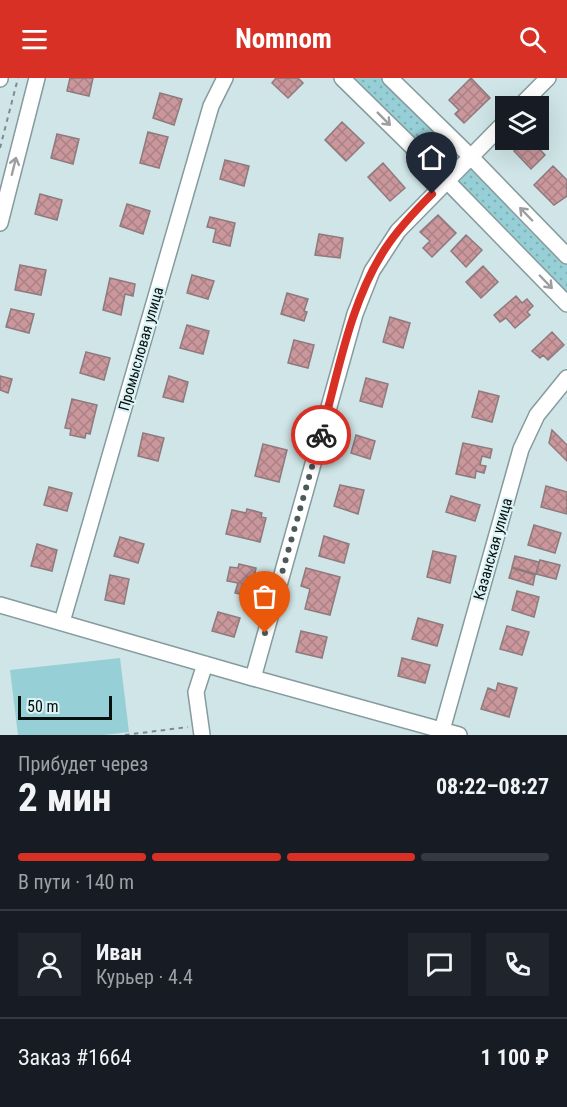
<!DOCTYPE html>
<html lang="ru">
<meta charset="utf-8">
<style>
body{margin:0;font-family:"Roboto Condensed",sans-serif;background:#20242c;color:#f1f3f6;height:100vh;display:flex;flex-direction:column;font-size:22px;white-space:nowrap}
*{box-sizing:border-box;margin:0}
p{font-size:20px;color:#9ea1a6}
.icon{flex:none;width:33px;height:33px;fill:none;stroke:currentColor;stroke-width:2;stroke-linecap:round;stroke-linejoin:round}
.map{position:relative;height:657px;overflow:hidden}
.side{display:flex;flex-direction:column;background:#171b24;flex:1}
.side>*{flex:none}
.fabs{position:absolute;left:495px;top:18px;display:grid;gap:12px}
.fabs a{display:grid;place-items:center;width:54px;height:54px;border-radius:0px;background:#171b24;box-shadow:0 6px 24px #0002;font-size:30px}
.scale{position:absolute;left:18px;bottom:15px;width:94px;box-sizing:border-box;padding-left:6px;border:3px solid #070f0f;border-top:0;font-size:16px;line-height:21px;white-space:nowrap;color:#070f0f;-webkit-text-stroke:4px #dcf3f5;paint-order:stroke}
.pin{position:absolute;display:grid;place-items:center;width:51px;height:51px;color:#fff;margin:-62px -26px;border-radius:50% 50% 50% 0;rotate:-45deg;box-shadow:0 0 6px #0007}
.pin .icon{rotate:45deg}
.courier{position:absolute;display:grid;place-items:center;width:60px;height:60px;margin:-30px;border:4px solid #d93025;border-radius:50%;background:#fff;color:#222;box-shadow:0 2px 8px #0007}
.summary em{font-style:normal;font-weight:700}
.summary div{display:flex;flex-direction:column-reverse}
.summary{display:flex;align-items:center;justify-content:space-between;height:102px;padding:0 18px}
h1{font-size:39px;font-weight:700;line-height:45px}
.bar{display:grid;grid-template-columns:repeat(4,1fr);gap:9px 6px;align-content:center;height:72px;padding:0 18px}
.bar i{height:8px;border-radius:4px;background:#363941}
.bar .on{background:#d93025}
.bar p{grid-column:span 4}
.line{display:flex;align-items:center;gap:15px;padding:0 18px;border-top:2px solid #363941}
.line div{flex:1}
.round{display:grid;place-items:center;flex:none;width:63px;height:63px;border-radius:0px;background:#20242c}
header{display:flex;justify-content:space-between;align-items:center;height:78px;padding:0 18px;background:#d93025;color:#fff;font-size:27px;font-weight:700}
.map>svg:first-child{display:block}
.grass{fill:url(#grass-dots)}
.pitch{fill:#96cfd5}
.building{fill:url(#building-cross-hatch);stroke:#8e7a7c;stroke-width:1.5}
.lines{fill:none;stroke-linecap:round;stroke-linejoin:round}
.minor-casing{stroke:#869b9d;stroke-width:18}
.path{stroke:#7b8c8d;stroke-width:2;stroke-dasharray:4.5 4.5;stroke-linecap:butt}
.minor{stroke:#fff;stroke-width:15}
.oneway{stroke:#9c9f9f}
.done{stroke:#4d5a5b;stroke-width:6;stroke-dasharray:0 10.8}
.route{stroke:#d93025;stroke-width:8}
.labels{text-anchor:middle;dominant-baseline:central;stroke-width:4.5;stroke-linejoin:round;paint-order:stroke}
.street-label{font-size:15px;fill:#070f0f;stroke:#dcf3f5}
</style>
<header><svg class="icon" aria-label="menu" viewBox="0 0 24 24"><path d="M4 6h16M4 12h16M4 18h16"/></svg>Nomnom<svg class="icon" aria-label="search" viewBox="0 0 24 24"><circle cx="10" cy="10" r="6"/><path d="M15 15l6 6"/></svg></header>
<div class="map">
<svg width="567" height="657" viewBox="0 0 567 657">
<defs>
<pattern id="grass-dots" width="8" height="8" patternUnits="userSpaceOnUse" patternTransform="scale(1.5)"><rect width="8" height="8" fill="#96cfd5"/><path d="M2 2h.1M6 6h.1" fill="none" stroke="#80b1b6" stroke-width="1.8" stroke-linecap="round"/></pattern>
<pattern id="building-cross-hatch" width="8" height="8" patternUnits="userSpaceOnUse" patternTransform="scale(1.5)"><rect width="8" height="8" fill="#c9979c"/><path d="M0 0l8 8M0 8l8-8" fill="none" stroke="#ab8185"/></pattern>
</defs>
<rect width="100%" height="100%" fill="#cfe5e7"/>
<path class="grass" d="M345,0h41l181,183v41z"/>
<path class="pitch" d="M120,580l9,74 -25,3h-86l-8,-65z"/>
<path class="building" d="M70,0h23l-4,18 -22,-5z
M276,0h22l5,5 -15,15 -16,-15z
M471,0l19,20 -26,25 -9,-9 4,-4 -10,-10z
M160,15l22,6 -8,26 -21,-7z
M342,44l22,21 -18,18 -21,-21z
M148,54l20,5 -9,31 -19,-5z
M57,56l22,5 -6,25 -22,-6z
M525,62h6l14,15 -14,14 -17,-18z
M225,82l24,6 -5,20 -24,-7z
M383,85l22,25 -15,13 -22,-24z
M553,88l14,14v16l-13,9 -20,-20z
M40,116l22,6 -5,20 -22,-6z
M127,126l23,7 -7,23 -23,-8z
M438,137l18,18 -24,24 -9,-9 7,-7 -10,-9z
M210,139l25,6 -5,23 -17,-4 3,-13 -9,-2z
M319,156l24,4 -3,20 -25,-3z
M466,157l16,15 -16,17 -15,-16z
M20,187l26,5 -5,25 -26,-5z
M483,188l15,16 -17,16 -15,-16z
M192,197l22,6 -6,18 -21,-6z
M110,200l25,6 -2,12 -8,-2 -4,21 -18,-5z
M287,215l21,6 -4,12 3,1 -3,9 -23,-7z
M516,218l6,7 5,-4 6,7 -6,6 3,3 -15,13 -9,-10 -6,4 -6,-7z
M11,231l23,5 -5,19 -23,-6z
M390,239l20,6 -7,25 -20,-6z
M187,247l22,6 -6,23 -23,-6z
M552,254l12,13 -16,15 -5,-5 -3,3 -8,-7z
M294,262l20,5 -6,23 -20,-5z
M86,274l24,6 -6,22 -24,-7z
M0,298l12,3 -4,14 -8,-3z
M169,298l19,6 -5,20 -20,-5z
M366,300l22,6 -6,23 -22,-6z
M479,313l20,5 -7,26 -20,-5z
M72,321l25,6 -7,29 -4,-1 -1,5 -15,-3 1,-6 -6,-1z
M552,352l15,15v16l-18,-18z
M143,355l21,5 -6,23 -20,-5z
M356,357l19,6 -5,18 -19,-6z
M463,365l29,6 -2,9 -8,-2 -2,9 6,1 -2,7 -8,-2 -1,7 -19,-4z
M263,366l24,6 -8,32 -24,-6z
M340,407l24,5 -6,24 -24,-8z
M546,408l21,6v22l-26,-7z
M49,409l23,6 -5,18 -23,-6z
M451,418l29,9 -5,16 -29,-9z
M247,431l15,4 -1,4 5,1 -6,24 -34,-8 6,-24 14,3z
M534,447l27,8 -6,20 -27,-8z
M324,458l25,8 -5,19 -25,-7z
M120,459l24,7 -6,19 -24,-7z
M37,466l20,6 -5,21 -21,-5z
M433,473l23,5 -6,27 -23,-6z
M515,478l24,6 -3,12 -24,-7z
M540,482l20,5 -4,14 -20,-5z
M239,486l17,4 -6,28 -15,-3 3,-10 -11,-2 3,-14 8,1z
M306,490l34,9 -10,38 -25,-6 5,-20 -9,-3z
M512,490l23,7 -2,10 -24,-7z
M110,497l19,4 -5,25 -19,-4z
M517,513l22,6 -5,20 -22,-7z
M218,534l22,6 -6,19 -22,-6z
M418,540l25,7 -6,21 -25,-7z
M507,548l22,6 -7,23 -22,-6z
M301,553l26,6 -5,21 -26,-6z
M402,580l28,7 -5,18 -27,-7z
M498,605l19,5 -8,29 -28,-8 7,-21 8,3z"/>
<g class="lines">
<g class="minor-casing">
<path id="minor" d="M342,0l104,102 121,124
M390,0l80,78 97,100
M0,1v-1
M520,28l28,-28
M0,145l37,-145
M0,527l253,73 206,57
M62,544l149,-516 14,-28
M253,600l102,-364 17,-43 26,-40 108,-110
M442,652l79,-281 16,-34 30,-37
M202,657l-6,-43 9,-28"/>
</g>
<path class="path" d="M0,70l18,-70
M125,657l63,-8"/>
<use href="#minor" class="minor"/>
</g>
<defs><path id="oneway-shaft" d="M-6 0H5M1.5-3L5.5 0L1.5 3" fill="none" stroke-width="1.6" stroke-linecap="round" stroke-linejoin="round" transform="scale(1.5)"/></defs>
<g class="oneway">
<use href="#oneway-shaft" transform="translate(384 41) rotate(45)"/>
<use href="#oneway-shaft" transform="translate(14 88) rotate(-76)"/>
<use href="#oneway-shaft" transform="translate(526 136) rotate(-134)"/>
<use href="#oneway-shaft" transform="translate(546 204) rotate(46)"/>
</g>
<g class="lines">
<path class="done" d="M265,555l56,-198"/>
<path class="route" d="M321,357c17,-61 29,-133 64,-186 13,-20 30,-38 47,-55"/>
</g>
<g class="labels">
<g class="street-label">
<text transform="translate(141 271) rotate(-74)">Промысловая улица</text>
<text transform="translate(493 471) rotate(-74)">Казанская улица</text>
</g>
</g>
</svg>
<div class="fabs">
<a><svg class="icon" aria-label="layers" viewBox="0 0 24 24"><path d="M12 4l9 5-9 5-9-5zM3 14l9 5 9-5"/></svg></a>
</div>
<div class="scale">50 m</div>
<div class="pin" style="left:265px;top:555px;background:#ea580c"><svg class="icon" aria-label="bag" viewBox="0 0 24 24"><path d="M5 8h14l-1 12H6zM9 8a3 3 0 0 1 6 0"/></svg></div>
<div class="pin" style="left:432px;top:116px;background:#1f2937"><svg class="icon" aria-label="home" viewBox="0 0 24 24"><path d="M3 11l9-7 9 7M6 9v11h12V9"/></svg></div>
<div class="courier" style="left:321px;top:357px"><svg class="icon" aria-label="bike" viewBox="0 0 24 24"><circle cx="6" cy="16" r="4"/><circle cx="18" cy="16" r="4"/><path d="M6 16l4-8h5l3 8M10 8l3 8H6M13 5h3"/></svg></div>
</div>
<section class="side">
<div class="summary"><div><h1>2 мин</h1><p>Прибудет через</p></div><em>08:22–08:27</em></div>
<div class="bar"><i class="on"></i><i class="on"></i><i class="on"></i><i></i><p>В пути · 140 m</p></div>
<div class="line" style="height:108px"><a class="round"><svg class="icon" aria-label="person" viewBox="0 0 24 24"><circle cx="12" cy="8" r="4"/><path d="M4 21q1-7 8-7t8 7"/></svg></a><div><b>Иван</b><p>Курьер · 4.4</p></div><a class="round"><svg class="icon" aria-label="chat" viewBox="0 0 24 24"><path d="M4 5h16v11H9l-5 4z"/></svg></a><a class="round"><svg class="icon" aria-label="phone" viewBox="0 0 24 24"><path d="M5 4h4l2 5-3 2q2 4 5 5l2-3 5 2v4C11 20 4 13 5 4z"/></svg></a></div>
<div class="line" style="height:78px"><div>Заказ #1664</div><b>1 100 ₽</b></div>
</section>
